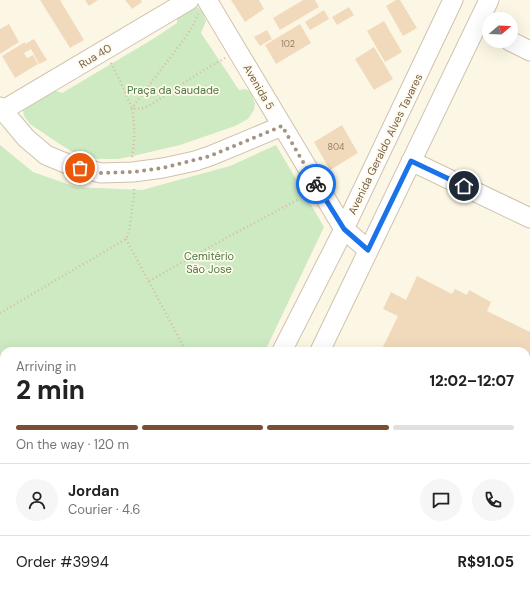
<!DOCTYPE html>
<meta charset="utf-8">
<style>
body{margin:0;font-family:"DM Sans",sans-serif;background:#f6f6f6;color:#222;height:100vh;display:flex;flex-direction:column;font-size:15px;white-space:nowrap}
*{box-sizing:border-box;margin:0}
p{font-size:13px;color:#767676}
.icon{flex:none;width:22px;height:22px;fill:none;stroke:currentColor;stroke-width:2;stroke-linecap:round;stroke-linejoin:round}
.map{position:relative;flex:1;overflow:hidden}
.drawer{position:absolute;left:0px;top:347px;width:530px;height:248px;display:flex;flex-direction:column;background:#fff;border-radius:12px 12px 0 0;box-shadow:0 4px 16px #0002}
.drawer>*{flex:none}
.needle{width:26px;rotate:71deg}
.tools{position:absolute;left:482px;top:12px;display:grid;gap:8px}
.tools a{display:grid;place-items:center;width:36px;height:36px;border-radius:50%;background:#fff;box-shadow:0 4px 16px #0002;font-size:20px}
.pin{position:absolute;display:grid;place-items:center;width:34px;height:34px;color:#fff;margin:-17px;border:2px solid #fff;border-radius:50%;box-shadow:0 1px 4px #0007}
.courier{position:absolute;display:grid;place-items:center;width:40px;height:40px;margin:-20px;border:3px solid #1a73e8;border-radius:50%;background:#fff;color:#222;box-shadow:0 1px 5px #0007}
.head em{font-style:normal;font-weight:800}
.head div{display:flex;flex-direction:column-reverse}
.head{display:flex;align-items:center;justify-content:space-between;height:68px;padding:0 16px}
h1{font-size:26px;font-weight:800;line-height:30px}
.bar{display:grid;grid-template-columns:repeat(4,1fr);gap:6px 4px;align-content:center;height:48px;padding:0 16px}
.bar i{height:5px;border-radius:3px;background:#e0e0e0}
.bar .selected{background:#7a4f34}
.bar p{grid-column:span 4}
.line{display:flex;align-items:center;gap:10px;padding:0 16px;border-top:1px solid #e0e0e0}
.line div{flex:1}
.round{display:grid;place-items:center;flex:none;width:42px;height:42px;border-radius:21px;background:#f6f6f6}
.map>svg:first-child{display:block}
.green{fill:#cdeac3}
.building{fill:#f1dabc}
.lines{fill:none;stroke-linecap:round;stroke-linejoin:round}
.minor-casing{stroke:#d0c2ae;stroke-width:21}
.path{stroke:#d6bd9f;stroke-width:2.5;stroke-dasharray:1 3;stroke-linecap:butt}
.minor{stroke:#fff;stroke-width:19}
.done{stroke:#a49580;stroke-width:4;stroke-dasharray:0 7.2}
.route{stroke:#1a73e8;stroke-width:5}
.labels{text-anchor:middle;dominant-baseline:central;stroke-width:3.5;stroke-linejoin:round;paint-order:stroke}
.number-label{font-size:9px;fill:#947e66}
.street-label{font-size:11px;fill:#75604a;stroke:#fffaeb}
.park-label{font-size:11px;fill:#4a7a42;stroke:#fffaeb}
</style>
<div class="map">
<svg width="530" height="595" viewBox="0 0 530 595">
<rect width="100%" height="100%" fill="#fcf7e5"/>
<path class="green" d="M189,6h7l6,5 4,10 -5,12 38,57 6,-1 6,3 4,12 -1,6 -6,9 -13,7 -55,19 -43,10 -19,4h-19l-20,-3 -21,-13 -28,-19 -6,-8 -1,-5v-4l28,-18 11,4 91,-54 24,-16v-9z
M0,145l33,27 43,15 66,3 88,-24 46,-21 48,82 -59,124h-261v186l-4,-7z
M38,591h33l-7,4h-24z"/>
<path class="building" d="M40,0h20l24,40 -14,8z
M85,0h13l-9,6z
M125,0h16l1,2 -10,7z
M231,0h28l5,9 -19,13z
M303,0h12l4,7 -39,23 -7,-12z
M396,0h4l17,28 -14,8 -17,-30z
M349,7l5,8 -17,10 -5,-8z
M324,10l5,9 -19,11 -5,-8z
M384,21l18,31 -17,10 -18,-31z
M9,24l10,18 -19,12v-25z
M300,24l11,19 -35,21 -11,-19z
M267,30l5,9 -12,7 -6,-9z
M34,39l13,21 -8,4 -8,-15 -7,4 3,5 6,-3 5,9 -23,14 -13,-22 23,-14v2z
M374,47l19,32 -19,11 -19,-31z
M342,125l16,28 -28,17 -16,-28z
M417,276l35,18 3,-5 12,6 2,-5 22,12 -4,9 43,21v27l-4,8v-16h-145l17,-35 -15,-7 8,-17 15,8z"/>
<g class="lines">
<g class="minor-casing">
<path id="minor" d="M207,0l137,229 24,21
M510,41l20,10
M0,107l26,31 20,17 24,10 31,8 32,-1 30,-4 32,-7 15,-5 72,-30
M0,112l189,-112
M411,161l119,57
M282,351l62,-122 109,-229
M320,351l169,-351
M526,557l4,2
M0,567l4,7
M14,591l2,4
M253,591l8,4
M98,595l7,-4
M145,595l6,-4
M203,595l2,-4"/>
</g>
<path class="path" d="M111,63l10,20 11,25c6,2 11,0 17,-2l50,-33 26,-15
M132,157c3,-19 3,-30 0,-49l50,-66 11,-16 5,-12
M126,239l60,112
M149,281l77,-43 73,-39
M0,313l126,-74 3,-7 5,-38v-6
M0,461l4,-2"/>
<use href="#minor" class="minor"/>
</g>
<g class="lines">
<path class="done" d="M80,168l21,5 32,-1 30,-4 47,-12 72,-30 34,58"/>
<path class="route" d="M316,184l28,45 24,21 43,-89 53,25"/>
</g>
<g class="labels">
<g class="number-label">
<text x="288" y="44">102</text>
<text x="336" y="147">804</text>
</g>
<g class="street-label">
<text transform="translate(95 56) rotate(-31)">Rua 40</text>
<text transform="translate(259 87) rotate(60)">Avenida 5</text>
<text transform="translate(385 144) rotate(-64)">Avenida Geraldo Alves Tavares</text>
</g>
<g class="park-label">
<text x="173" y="90">Praça da Saudade</text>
<text x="209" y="256">Cemitério<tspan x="209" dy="13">São Jose</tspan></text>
</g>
</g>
</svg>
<div class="tools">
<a><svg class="needle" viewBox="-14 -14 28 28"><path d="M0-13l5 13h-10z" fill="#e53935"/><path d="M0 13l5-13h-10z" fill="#767676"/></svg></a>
</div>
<div class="pin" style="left:80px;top:168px;background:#ea580c"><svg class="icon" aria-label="bag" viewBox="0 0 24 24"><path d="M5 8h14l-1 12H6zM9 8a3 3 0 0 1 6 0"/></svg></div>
<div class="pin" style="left:464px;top:186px;background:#1f2937"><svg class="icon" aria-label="home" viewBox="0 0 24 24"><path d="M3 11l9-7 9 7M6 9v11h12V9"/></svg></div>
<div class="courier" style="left:316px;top:184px"><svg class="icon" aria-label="bike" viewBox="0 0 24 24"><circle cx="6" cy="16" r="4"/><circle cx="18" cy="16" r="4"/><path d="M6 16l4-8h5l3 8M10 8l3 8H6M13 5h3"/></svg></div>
<section class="drawer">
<div class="head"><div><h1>2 min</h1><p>Arriving in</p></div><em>12:02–12:07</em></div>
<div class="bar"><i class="selected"></i><i class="selected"></i><i class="selected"></i><i></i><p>On the way · 120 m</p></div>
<div class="line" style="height:72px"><a class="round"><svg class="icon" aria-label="person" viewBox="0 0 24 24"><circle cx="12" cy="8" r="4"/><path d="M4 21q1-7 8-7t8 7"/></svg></a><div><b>Jordan</b><p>Courier · 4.6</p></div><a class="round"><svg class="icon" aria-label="chat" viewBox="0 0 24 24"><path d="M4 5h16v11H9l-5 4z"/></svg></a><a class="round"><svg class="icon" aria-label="phone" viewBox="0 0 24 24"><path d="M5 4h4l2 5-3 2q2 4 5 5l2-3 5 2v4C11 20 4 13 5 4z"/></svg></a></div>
<div class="line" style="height:52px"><div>Order #3994</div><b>R$91.05</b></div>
</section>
</div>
